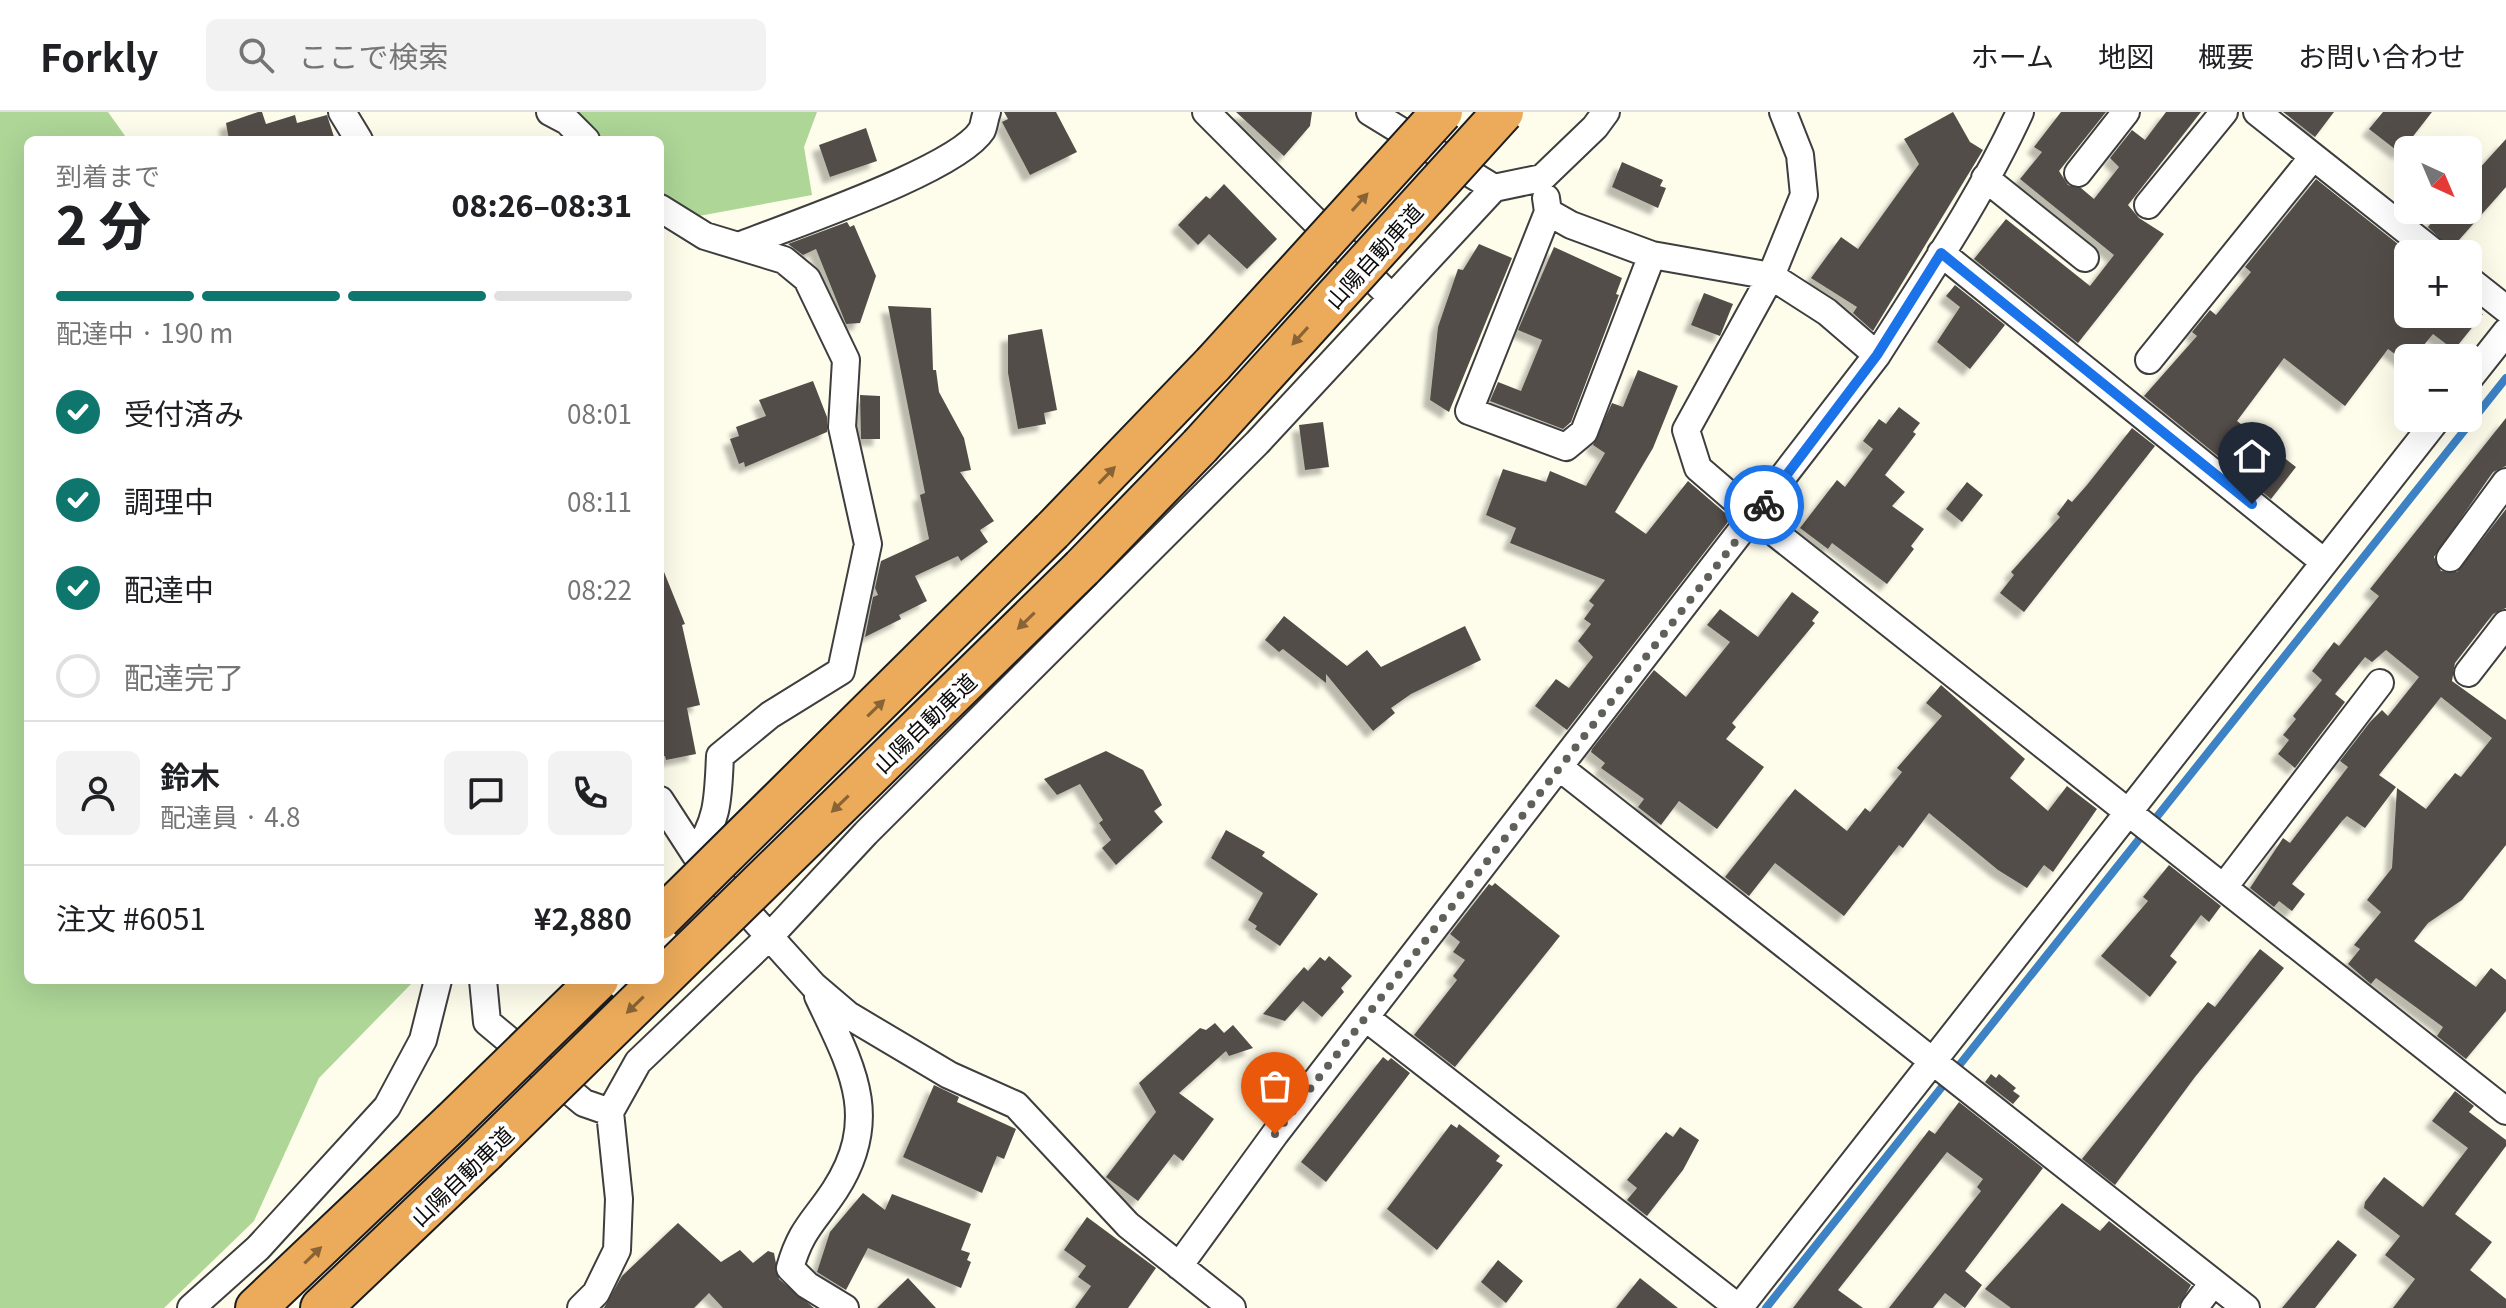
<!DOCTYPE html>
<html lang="ja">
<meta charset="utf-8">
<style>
body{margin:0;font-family:Georgia,"Noto Sans JP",serif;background:#f2f2f2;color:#202124;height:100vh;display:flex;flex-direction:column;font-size:30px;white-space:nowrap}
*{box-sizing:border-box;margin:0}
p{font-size:26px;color:#757577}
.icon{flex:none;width:44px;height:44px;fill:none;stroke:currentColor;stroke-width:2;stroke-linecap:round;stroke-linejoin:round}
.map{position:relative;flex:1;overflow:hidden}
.details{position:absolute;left:24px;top:24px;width:640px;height:848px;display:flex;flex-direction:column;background:#fff;border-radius:12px;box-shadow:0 8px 32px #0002}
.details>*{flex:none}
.needle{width:52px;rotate:136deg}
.fabs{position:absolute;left:2394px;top:24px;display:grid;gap:16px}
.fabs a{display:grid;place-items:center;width:88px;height:88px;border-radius:12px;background:#fff;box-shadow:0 8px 32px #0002;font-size:40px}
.pin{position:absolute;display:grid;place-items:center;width:68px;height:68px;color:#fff;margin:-82px -34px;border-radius:50% 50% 50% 0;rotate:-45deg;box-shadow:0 0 8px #0007}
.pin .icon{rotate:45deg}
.courier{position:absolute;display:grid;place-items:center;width:80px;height:80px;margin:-40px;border:6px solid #1a73e8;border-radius:50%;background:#fff;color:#222;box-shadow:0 2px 10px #0007}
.headline em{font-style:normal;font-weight:800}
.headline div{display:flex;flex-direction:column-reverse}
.headline{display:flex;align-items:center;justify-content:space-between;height:136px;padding:0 32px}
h1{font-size:52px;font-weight:800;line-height:60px}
.bar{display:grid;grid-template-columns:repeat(4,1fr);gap:12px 8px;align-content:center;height:96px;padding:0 32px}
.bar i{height:10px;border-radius:6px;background:#e0e0e0}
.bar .on{background:#0f766e}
.bar p{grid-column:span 4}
.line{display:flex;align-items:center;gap:20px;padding:0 32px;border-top:2px solid #e0e0e0}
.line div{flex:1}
.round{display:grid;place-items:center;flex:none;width:84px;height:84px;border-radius:12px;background:#f2f2f2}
ol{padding:0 32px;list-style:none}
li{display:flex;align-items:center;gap:24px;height:88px}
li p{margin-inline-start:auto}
li .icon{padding:8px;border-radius:50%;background:#0f766e;color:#fff;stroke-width:4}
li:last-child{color:#757577}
li i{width:44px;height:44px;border:4px solid #e0e0e0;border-radius:50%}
header{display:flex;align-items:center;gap:48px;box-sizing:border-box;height:112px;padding:0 40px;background:#fff;border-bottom:2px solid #e0e0e0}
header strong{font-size:38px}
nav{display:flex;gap:44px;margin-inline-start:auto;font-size:28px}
.search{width:560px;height:72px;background:#f2f2f2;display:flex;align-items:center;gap:20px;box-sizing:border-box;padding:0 28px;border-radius:12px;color:#757577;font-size:30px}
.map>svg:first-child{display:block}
.forest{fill:#add697}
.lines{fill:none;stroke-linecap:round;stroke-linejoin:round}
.stream{stroke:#3d82c5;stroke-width:8}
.building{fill:#534e48;filter:url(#shadow)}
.minor-casing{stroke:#3e3e3e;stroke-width:30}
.highway-casing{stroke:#1c1c1c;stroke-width:44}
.minor{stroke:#fff;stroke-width:26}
.highway{stroke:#ecab5a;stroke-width:40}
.highway-bridge-casing{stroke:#1c1c1c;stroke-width:44;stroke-linecap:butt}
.highway-bridge{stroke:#ecab5a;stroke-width:40}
.oneway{fill:#876336}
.done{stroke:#605f59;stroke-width:8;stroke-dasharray:0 14.4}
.route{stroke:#1a73e8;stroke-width:10}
.labels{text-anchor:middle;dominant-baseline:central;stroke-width:8;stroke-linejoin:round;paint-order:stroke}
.street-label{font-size:22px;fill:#0b0b0b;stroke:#fff}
</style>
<header>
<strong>Forkly</strong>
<div class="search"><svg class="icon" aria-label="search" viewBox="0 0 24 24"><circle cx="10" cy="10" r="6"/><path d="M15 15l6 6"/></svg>ここで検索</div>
<nav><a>ホーム</a><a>地図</a><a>概要</a><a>お問い合わせ</a></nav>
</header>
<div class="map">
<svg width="2506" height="1196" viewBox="0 0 2506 1196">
<defs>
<filter id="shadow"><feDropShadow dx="-7" dy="7" stdDeviation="2" flood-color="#0004"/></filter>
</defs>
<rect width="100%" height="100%" fill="#fefceb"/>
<path class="forest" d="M0,0h108l20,28h-100v840h387l-96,98 -65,143 -90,87h-164z
M575,0h242l-13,35 8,48 -124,23 -28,-28v-50h-57z"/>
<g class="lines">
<path class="stream" d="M1766,1196l740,-930"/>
</g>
<path class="building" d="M258,0h4l4,12 29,-9 2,8 30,-8 8,25h-106l-3,-17z
M1004,0h52l21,40 -47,23 -28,-53 6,-3z
M1236,0h76l-2,14 -26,30z
M1953,0l17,30 13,8 -110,181 -20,-18 4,-6 -46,-29 30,-41 17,12 61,-85 -15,-25z
M2061,0h45l-47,59 9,14 13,3 13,11 25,-32 -9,-9 22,-28 13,10 21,-28h35l-73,93 11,13 25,16 -86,109 -104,-84 32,-40 84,67 24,-31 -94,-76 22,-27 -8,-5z
M2283,0h51l-19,25z
M2383,0h49l-32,41 -31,-24z
M866,16l11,33 -47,16 -11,-32z
M2506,27v48l-55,62 -23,-22 14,-17h26v-29z
M1622,50l41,18 -3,6 6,2 -8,20 -46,-21z
M2316,67l92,73v62h75l-29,36 -21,-16 -20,24h-5v6l-20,-15 -43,57 -61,-48 -47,63 59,46 -25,32 -127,-103 53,-60 -5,-4 18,-22 6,5 35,-43 -6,-5z
M1224,72l53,55 -30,30 -38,-35 -11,11 -20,-20 28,-29 4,3z
M847,110l3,5 4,-2 22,51 -16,47 -14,1 -30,-75 -13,6 -15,-11z
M1479,132l33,14 -63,154 -19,-12 8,-73 20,-58 5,1z
M1554,135l68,31 -6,16 3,1 -48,127 -8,7 -73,-28 8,-19 23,9 21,-51 -24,-10z
M1955,173l50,40 -35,44 -33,-27 23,-35 -14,-11z
M1704,181l29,11 -13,32 -29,-11z
M888,194l43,2 2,62h3l3,22 25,46 7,32 -11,2 34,49 -14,9 8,12 -27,19 -3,-5 -43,20 12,25 -28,14 2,4 -36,18 8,-40 5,-2 -3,-7 6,-27 48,-22 -9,-44 5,-2z
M1042,217l15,81 -13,3 2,11 -28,5 -10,-56v-38z
M1638,258l40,16 -25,62 -38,64 31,22 42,-53 43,37 -164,212 -32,-24 21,-27 13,9 24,-31 -15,-16 13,-17 -7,-5 10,-14 -5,-4 16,-21 -95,-37 6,-15 -30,-13 17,-46 43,13 4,-11 36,15 19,-33 -12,-8 19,-42 11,4z
M813,269l14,36v15l-82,35 -1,-5 -5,2 -9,-25 9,-3 -3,-9 30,-11 -7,-16z
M860,283l20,1v43h-19z
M1899,295l21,16 -7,9 3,2 -31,41 20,17 -13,14 32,23 -13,17 3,3 -27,35 -55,-41 -4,6 -28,-21 37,-48 8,7 28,-38 -10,-8 16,-22 7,5z
M2506,306v48l-13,6 -59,85 7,14 16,1 49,-63v99l-13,6 -38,49 -3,18 54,39v125l-44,55 -34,23 -14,18 62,46 15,-19 15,12v31l-40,48 -29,-23 6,-9 -67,-49 -5,6 -23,-20 12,-15 -6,-4 27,-33 -14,-12 25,-32 5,-80 29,21 29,-36 6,4 31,-39 -51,-41 -62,78 17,12 -31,41 -18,-12 -5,5 -50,63 13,10 -13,17 -13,-10 -5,6 -24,-19 33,-50 7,5 58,-76 -8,-6 30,-39 12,-12 6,6 31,-39 -33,-27 -14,12 -7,-5 -30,37 10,8 -50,66 -17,-14 11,-14 -6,-5 13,-16 -3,-3 29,-36 -10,-9 22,-29 5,4 40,-50 -9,-7z
M1323,310l6,45 -24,3 -6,-45z
M2132,316l23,18 -131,166 -24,-19 14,-18 -3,-3 49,-55 -3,-3 11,-15 4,3 15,-17z
M1967,370l16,13 -21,27 -16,-13z
M660,450l25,62 -3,1 18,80 -13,3 9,46 -30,6 -1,-4 -5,1z
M1792,480l27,20 -7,9 3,2 -83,100 4,4 -10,12 38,28 -47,62 -38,-28 -18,24 -23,-18 6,-8 -43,-31 4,-5 -14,-11 1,-3 62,-79 32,27 44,-55 -23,-17 13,-16 38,28z
M1284,504l63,50 20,-16 14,17 84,-41 16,34 -70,34 -20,14 4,5 -22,18 -47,-57v9l-43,-34 -4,3 -14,-12z
M1941,573l84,74 -15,19 38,33 19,-25 30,23 -44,63 -9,-7 -17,23 -29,-18 -69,-57 -26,35 -4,-3 -55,71 -69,-53 -26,33 -24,-19 70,-88 52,42 18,-23 5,4 32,-40 -5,-4 45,-52 -16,-13z
M1106,639l37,19 19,35 -8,6 9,11 -47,43 -14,-17 9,-8 -12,-17 4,-3 -23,-36 -23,11 -13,-16z
M1226,718l39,22 -3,4 56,38 -38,52 -25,-17 2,-3 -9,-6 15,-27 -52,-35z
M2169,753l52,41 -12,16 -8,-7 -31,41 7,6 -27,35 -49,-41 47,-55 -5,-4z
M1495,771l65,53 -105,131 -41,-32 43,-55 -4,-4 12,-16 -12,-8 7,-10 -10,-8 39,-50 3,2z
M2260,837l24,19 -89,109 -80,108 -33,-26 126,-157 7,5z
M1329,844l23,20 -11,12 3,4 -22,25 -19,-16 -18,20 -22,-7 41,-47 4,4 12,-14 5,4z
M1215,911l9,10 9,-8 20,23 -24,8 -3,-5 -47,42 35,26 -31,42 -9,-7 -36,47 -32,-24 50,-65 -17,-29 61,-55 6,2z
M1383,945l5,4 3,-3 19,15 -84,109 -25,-20z
M1991,962l5,4 3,-4 17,14 -3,3 7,5 -7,8 -28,-22z
M934,973l25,12 -2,5 59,27 -12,30 -7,-3 -15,37 -79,-36z
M2455,979l19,15 -5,6 37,28v6l-51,68 37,28 -22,28 36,29v9h-113l22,-29 -30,-24 15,-19 -36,-28 1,-6 19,-25 39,30 45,-59 -36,-27z
M1959,990l84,66 -78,103 17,14 -17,23 -20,-15 -12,15h-44l92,-117 -4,-4 6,-8 -36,-27 -109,138 25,18h-70l136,-178 6,4z
M1451,1012l6,4 2,-4 41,32 -4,5 7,4 -66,85 -50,-41z
M1680,1015l19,13 -16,30 -36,46 -20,-16 10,-12 -10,-8 39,-48 7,5z
M863,1081l22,17 7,-16 79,30 -10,26 9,3 -3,7 4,2 -10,26 -93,-40 -22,42 -29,-18 13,-40z
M2062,1091l38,28 9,-10 82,64 -13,23h-167l-26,-19z
M1087,1105l69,51 -28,40h-53l16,-22 -13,-9 8,-11 -22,-16z
M678,1111l43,39 19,-12 13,13 15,-12 6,2 5,26 35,29h-91l-14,-15 -15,15h-90l18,-32z
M2338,1128l19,15 -42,53h-33z
M1498,1148l25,21 -17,22 -25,-21z
M908,1166l28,30h-59z
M1640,1166l38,30h-62z"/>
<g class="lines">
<g class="minor-casing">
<path id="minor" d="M342,0l17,28
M550,0l17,9 19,19
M1206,0l186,186
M1370,0l124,76
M1783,0l17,43 4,40 -33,81 -85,154 12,38 57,49 751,594
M2257,0l179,142
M2078,61l48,-61
M1985,66l100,80
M1546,86l2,14 23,13 81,30 119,21 56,36 50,43
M2148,93l76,-93
M660,96l45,28 79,24 23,19 39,81 -4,67 26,117 -27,127 -71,44 -50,41c-2,40 -1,64 -25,98
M1548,100l-79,199 97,36 18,-15 68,-177
M739,134c49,-20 218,-76 243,-116 2,-5 3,-13 5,-18
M1941,141l383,309
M2468,167l38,30
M2149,248l164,-203
M2468,268l38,-48
M2450,446l56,-76
M2468,561l38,-49
M1559,655l687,541
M660,688l35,54 119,132 34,29 101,60 67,30 112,120 104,83
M2224,775l156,-204
M483,868l4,42 97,81 26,9
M818,884c33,70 64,121 17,194 -21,32 -34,39 -45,78l17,17 38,23
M1366,906l373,290
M1179,1154l96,-132 602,-779c50,-79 104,-158 143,-243
M191,1196l67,-60 129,-141 36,-67 15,-60
M581,1196l15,-15 21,-43 2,-51 -9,-87 28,-50 133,-127 95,-102 391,-390 237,-255 48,-10 53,-51 11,-15
M1739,1196l699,-890
M2194,1196l19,-25"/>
</g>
<g class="highway-casing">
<path id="highway" d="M1052,419l161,-167
M1082,456l118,-122
M256,1196l196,-186
M321,1196l164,-156"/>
</g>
<use href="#minor" class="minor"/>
<use href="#highway" class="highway"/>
<g class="highway-bridge-casing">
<path id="highway-bridge" d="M1213,252l229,-252
M1200,334l303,-334
M660,807l392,-388
M452,1010l146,-142
M485,1040l597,-584"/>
</g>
<use href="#highway-bridge" class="highway-bridge"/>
</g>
<defs><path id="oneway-solid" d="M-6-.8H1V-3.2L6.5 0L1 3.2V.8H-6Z" transform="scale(2)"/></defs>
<g class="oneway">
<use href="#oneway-solid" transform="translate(1360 90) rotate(-48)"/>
<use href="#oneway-solid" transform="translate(1300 224) rotate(132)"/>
<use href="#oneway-solid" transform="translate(1107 363) rotate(-46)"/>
<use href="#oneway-solid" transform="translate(1026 509) rotate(136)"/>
<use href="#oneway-solid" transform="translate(876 596) rotate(-44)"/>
<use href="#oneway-solid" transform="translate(840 692) rotate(136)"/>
<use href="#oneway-solid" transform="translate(635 893) rotate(136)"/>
<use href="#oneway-solid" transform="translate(313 1143) rotate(-44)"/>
</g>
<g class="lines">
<path class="done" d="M1275,1022l489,-629"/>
<path class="route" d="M1764,393l113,-150 64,-102 311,251"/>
</g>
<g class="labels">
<g class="street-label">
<text transform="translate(1373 143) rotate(-48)">山陽自動車道</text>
<text transform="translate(924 610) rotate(-44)">山陽自動車道</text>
<text transform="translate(461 1063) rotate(-44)">山陽自動車道</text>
</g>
</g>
</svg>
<div class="fabs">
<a><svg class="needle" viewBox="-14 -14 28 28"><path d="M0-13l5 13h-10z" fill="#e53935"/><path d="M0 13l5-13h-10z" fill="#757577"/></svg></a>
<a>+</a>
<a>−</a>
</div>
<div class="pin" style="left:1275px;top:1022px;background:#ea580c"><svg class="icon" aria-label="bag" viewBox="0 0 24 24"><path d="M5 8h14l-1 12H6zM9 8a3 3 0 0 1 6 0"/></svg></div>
<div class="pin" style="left:2252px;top:392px;background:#1f2937"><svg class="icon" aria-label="home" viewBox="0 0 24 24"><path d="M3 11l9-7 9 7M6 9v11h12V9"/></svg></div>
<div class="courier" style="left:1764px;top:393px"><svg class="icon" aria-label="bike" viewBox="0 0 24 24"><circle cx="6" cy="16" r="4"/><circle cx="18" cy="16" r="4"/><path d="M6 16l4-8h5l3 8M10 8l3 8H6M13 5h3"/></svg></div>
<section class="details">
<div class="headline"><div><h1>2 分</h1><p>到着まで</p></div><em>08:26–08:31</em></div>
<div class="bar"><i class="on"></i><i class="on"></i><i class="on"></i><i></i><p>配達中 · 190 m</p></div>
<ol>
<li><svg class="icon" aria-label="check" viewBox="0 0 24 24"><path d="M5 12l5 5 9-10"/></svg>受付済み<p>08:01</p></li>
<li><svg class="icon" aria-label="check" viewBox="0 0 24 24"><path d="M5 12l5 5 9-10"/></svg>調理中<p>08:11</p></li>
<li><svg class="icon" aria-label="check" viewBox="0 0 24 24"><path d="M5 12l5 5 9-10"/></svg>配達中<p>08:22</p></li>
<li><i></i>配達完了</li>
</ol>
<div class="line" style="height:144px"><a class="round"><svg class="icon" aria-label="person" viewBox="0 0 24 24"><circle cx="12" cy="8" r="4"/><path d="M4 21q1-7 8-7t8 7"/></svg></a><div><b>鈴木</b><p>配達員 · 4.8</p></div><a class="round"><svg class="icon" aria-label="chat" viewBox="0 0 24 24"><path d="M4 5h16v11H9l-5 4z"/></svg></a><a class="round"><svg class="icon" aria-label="phone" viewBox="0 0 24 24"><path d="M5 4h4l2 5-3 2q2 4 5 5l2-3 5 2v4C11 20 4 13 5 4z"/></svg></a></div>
<div class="line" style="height:104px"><div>注文 #6051</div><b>¥2,880</b></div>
</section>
</div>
